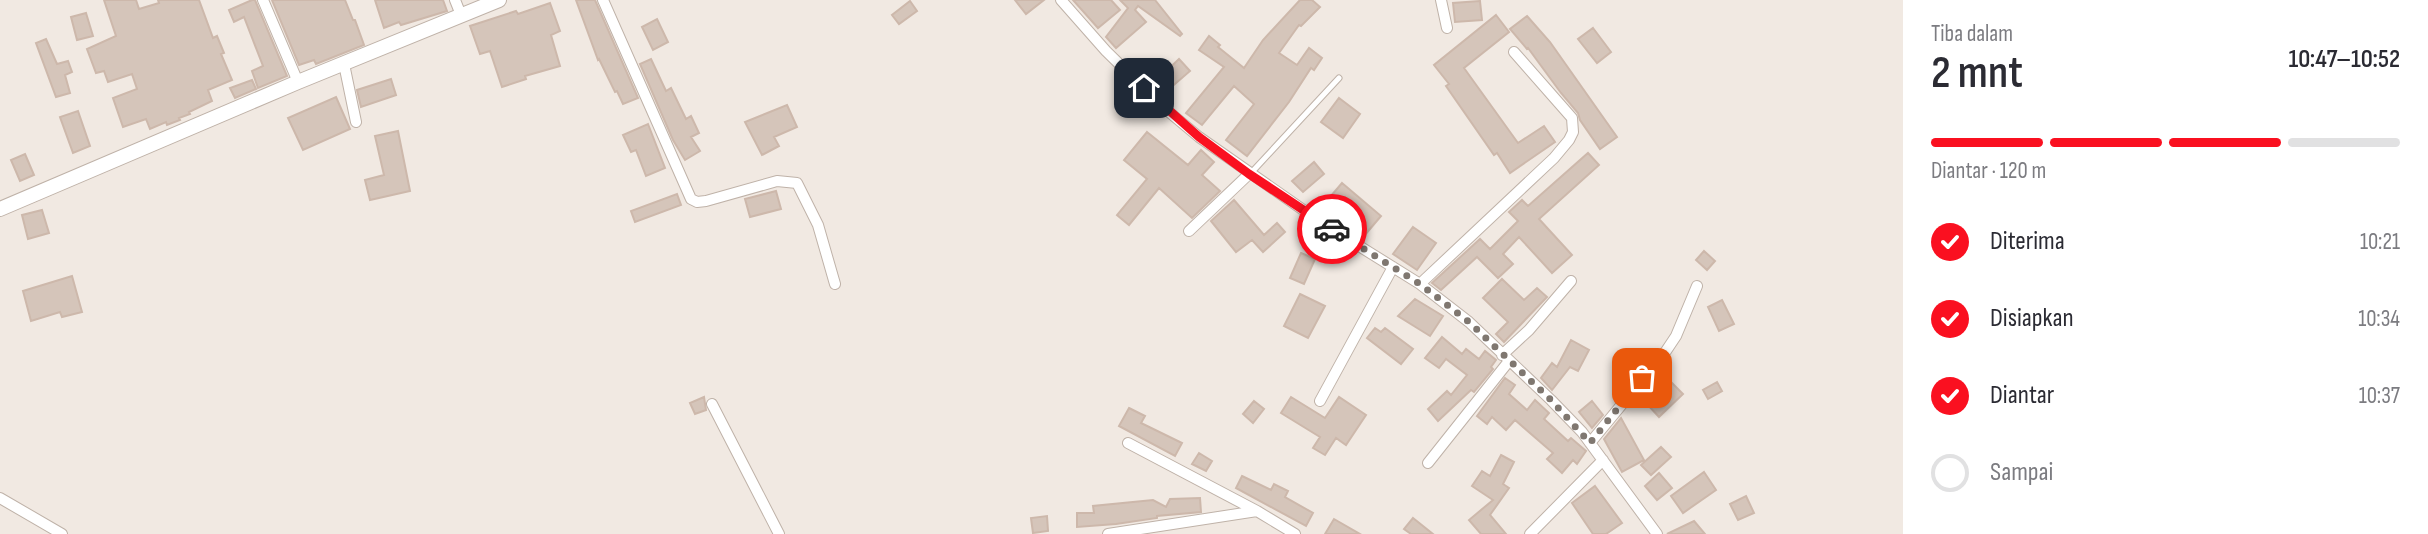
<!DOCTYPE html>
<html lang="id">
<meta charset="utf-8">
<style>
body{margin:0;font-family:"Sofia Sans Condensed",sans-serif;background:#f7f7f7;color:#2b2b33;height:100vh;display:flex;flex-direction:column;font-size:26px;white-space:nowrap}
*{box-sizing:border-box;margin:0}
p{font-size:23px;color:#7c7c81}
.icon{flex:none;width:38px;height:38px;fill:none;stroke:currentColor;stroke-width:2;stroke-linecap:round;stroke-linejoin:round}
.map{position:relative;flex:1;overflow:hidden}
.details{display:flex;flex-direction:column;background:#fff;width:525px}
.details>*{flex:none}
.pin{position:absolute;display:grid;place-items:center;width:60px;height:60px;color:#fff;margin:-30px;border-radius:14px;box-shadow:0 4px 10px #0006}
.courier{position:absolute;display:grid;place-items:center;width:70px;height:70px;margin:-35px;border:5px solid #fa1020;border-radius:50%;background:#fff;color:#222;box-shadow:0 2px 9px #0007}
.overview em{font-style:normal;font-weight:600}
.overview div{display:flex;flex-direction:column-reverse}
.overview{display:flex;align-items:center;justify-content:space-between;height:119px;padding:0 28px}
h1{font-size:46px;font-weight:600;line-height:52px}
.bar{display:grid;grid-template-columns:repeat(4,1fr);gap:10px 7px;align-content:center;height:84px;padding:0 28px}
.bar i{height:9px;border-radius:5px;background:#e1e1e2}
.bar .current{background:#fa1020}
.bar p{grid-column:span 4}
ol{padding:0 28px;list-style:none}
li{display:flex;align-items:center;gap:21px;height:77px}
li p{margin-inline-start:auto}
li .icon{padding:7px;border-radius:50%;background:#fa1020;color:#fff;stroke-width:4}
li:last-child{color:#7c7c81}
li i{width:38px;height:38px;border:4px solid #e1e1e2;border-radius:50%}
main{display:flex;flex:1;min-height:0}
.map>svg:first-child{display:block}
.building{fill:#d5c5ba;stroke:#cdb8ab;stroke-width:2}
.lines{fill:none;stroke-linecap:round;stroke-linejoin:round}
.service-casing{stroke:#bfb2a8;stroke-width:7}
.minor-casing{stroke:#bfb2a8;stroke-width:12}
.tertiary-casing{stroke:#bfb2a8;stroke-width:16}
.service{stroke:#fff;stroke-width:5}
.minor{stroke:#fff;stroke-width:10}
.tertiary{stroke:#fff;stroke-width:14}
.done{stroke:#7f7770;stroke-width:7;stroke-dasharray:0 12.6}
.route{stroke:#fa1020;stroke-width:9}
</style>
<main>
<div class="map">
<svg width="1903" height="534" viewBox="0 0 1903 534">
<rect width="100%" height="100%" fill="#f1e9e2"/>
<path class="building" d="M104,0h32l3,9 20,-6 -1,-3h41l14,38 4,-2 7,17 -3,1 11,26 -24,10 4,11 -23,11 1,2 -11,4 1,2 -13,5 -1,-3 -16,7 -4,-10 -23,8 -10,-29 24,-9 -5,-15 -24,8 -4,-11 -8,2 -9,-24 29,-13z
M252,0h3l32,76 -29,12 -6,-17 11,-5 -19,-49 -10,5 -5,-12z
M272,0h73l8,20h2l9,25 -48,19 -2,-4 -15,5z
M375,0h68l4,11 -46,14 -2,-3 -15,6z
M576,0h19l43,98 -15,6 -6,-13 -2,1 -16,-33 -1,1z
M1015,0h29l-18,14z
M1073,0h38l9,10 -22,18z
M1120,0h35l27,34 -2,2 -42,-30 -3,4 11,12 -30,26 -10,-11 22,-29z
M1300,0h12l8,7 -19,19 -2,-1 -20,28 18,12 12,-17 13,10 -8,12 -3,-2 -22,34 -42,54 -21,-16 28,-36 -20,-18 -32,39 -16,-12 38,-46 -25,-17 10,-14 11,9 -2,2 26,21 19,-28z
M910,1l7,10 -18,13 -7,-9z
M1480,1l2,19 -27,2 -2,-19z
M550,3l10,28 -9,4 9,31 -35,10 1,3 -24,8 -12,-36 -10,3 -10,-28 46,-15 2,3z
M86,13l7,23 -16,4 -6,-23z
M1496,15l13,17 -45,36 54,75 26,-17 11,16 -45,31 -13,-20 -3,2 -48,-69 3,-2 -15,-19z
M1527,16l23,26 67,95 -17,12 -20,-29 -2,-7 -17,-20 -33,-45 -1,1 -17,-20z
M657,19l11,23 -15,8 -11,-23z
M1593,28l18,24 -14,11 -19,-24z
M46,39l11,25 11,-3 4,11 -7,3 5,18 -14,4 -20,-54z
M651,59l15,32 5,-3 15,31 5,-3 8,17 -8,4 9,14 -15,9 -12,-20 -33,-76z
M1179,59l11,12 -21,18 -10,-11z
M391,79l5,16 -35,12 -4,-17z
M252,80l4,9 -21,9 -5,-10z
M336,97l14,32 -47,21 -15,-32z
M1339,98l21,16 -17,24 -22,-16z
M787,105l10,22 -23,10 5,9 -17,9 -17,-33z
M78,111l12,35 -17,7 -13,-36z
M648,124l17,44 -19,8 -10,-26 -5,2 -8,-17z
M398,131l12,60 -40,9 -5,-20 19,-5 -9,-39z
M1147,132l41,33 13,-15 13,12 -12,13 18,16 -28,27 -33,-30 -30,37 -12,-10 30,-36 -23,-19z
M1588,153l11,12 -60,54 33,36 -20,18 -33,-36 -16,17 10,10 -15,14 -21,-21 -36,33 -9,-7 48,-44 10,10 28,-28 -9,-9 13,-12 6,6z
M25,154l9,21 -14,6 -9,-21z
M1314,162l10,12 -21,18 -11,-11z
M1342,183l39,33 -17,20 -39,-33z
M776,191l5,18 -31,8 -5,-18z
M677,194l4,11 -46,17 -4,-11z
M1234,200l30,35 13,-12 8,9 -22,20 -11,-12 -16,12 -25,-31z
M42,210l7,23 -21,6 -6,-24z
M1413,227l23,16 -19,27 -24,-16z
M1319,231l13,7 -8,20 -14,-6z
M1704,251l11,10 -8,9 -11,-10z
M1301,253l14,6 -11,25 -14,-6z
M72,276l10,36 -20,5 -2,-5 -29,9 -8,-30z
M1502,279l22,21 13,-12 10,9 -43,45 -8,-8 12,-12 -25,-24z
M1300,294l25,12 -17,32 -24,-12z
M1415,299l28,17 -13,20 -32,-20z
M1722,300l12,24 -15,7 -11,-24z
M1375,328l6,4 4,-4 28,21 -12,15 -34,-26z
M1442,337l20,17 4,-5 13,10 6,-8 11,9 -5,7 2,2 -19,23 -3,-2 -33,31 -10,-12 19,-18 4,4 16,-20 -21,-16 -7,9 -14,-10z
M1571,340l18,10 -11,21 -8,-4 -18,23 -11,-12 11,-15 5,4z
M1505,378l10,7 -6,9 18,16 8,-10 14,13 -5,6 24,22 3,-3 15,13 -9,13 -4,-4 -11,13 -15,-14 6,-6 -38,-33 -9,10 -14,-13 -5,7 -10,-8z
M1671,382l12,12 -24,23 -12,-13z
M1717,382l5,9 -14,8 -5,-9z
M704,397l2,13 -11,4 -5,-11z
M1291,397l34,21 14,-21 27,18 -20,30 -10,-7 -11,17 -12,-7 7,-11 -39,-24z
M1254,401l10,8 -11,14 -10,-9z
M1592,401l11,14 -11,13 -13,-16z
M1129,408l16,8 -4,7 41,20 -7,13 -56,-30z
M1621,418l23,42 -22,12 -18,-33z
M1661,447l10,10 -20,18 -10,-10z
M1199,453l13,8 -6,10 -14,-7z
M1501,455l13,7 -11,22 6,4 -19,27 16,19h-25l-12,-14 24,-20 -21,-14 10,-15 8,5z
M1704,472l12,18 -33,23 -12,-17z
M1659,473l13,15 -15,12 -12,-14z
M1242,476l29,14 3,-6 14,7 -3,6 28,16 -7,13 -70,-38z
M1595,486l27,37 -16,11h-13l-21,-31z
M1746,496l8,17 -16,7 -8,-16z
M1200,498l1,14 -44,4v2l-41,6 -39,3v-14h17l-1,-7 60,-6 13,7 4,-8z
M1047,516l1,15 -15,2 -2,-15z
M1413,518l20,16h-22l-7,-5z
M1334,519l26,15h-35z
M1694,521l11,13h-38z"/>
<g class="lines">
<g class="service-casing">
<path id="service" d="M1251,173l88,-95"/>
</g>
<g class="minor-casing">
<path id="minor" d="M263,0l35,82
M455,0l6,15
M603,0l88,199 6,3 9,-1 71,-20 20,2 21,42 17,59
M1061,0l45,51 57,56 36,30 120,84 101,63 49,38 82,78 31,32 75,102
M1441,0l6,28
M344,64l12,58
M1189,231l60,-57
M1420,284l134,-126 15,-18 4,-8 -1,-14 -58,-66
M1502,355l27,-25 42,-49
M1320,401l73,-134
M712,404l67,130
M1128,443l129,68 38,23
M1590,443l76,-92 10,-15 21,-50
M1428,463l81,-102
M0,498l62,36
M1108,534l149,-23
M1530,534l73,-74"/>
</g>
<g class="tertiary-casing">
<path id="tertiary" d="M0,209l298,-127 201,-82"/>
</g>
<use href="#service" class="service"/>
<use href="#minor" class="minor"/>
<use href="#tertiary" class="tertiary"/>
</g>
<g class="lines">
<path class="done" d="M1332,229l88,55 49,38 82,78 39,43 52,-65"/>
<path class="route" d="M1144,88l55,49 50,37 83,55"/>
</g>
</svg>
<div class="pin" style="left:1642px;top:378px;background:#ea580c"><svg class="icon" aria-label="bag" viewBox="0 0 24 24"><path d="M5 8h14l-1 12H6zM9 8a3 3 0 0 1 6 0"/></svg></div>
<div class="pin" style="left:1144px;top:88px;background:#1f2937"><svg class="icon" aria-label="home" viewBox="0 0 24 24"><path d="M3 11l9-7 9 7M6 9v11h12V9"/></svg></div>
<div class="courier" style="left:1332px;top:229px"><svg class="icon" aria-label="car" viewBox="0 0 24 24"><path d="M5 17H2v-5l4-1 3-4h7l3 4 3 1v5h-3M9 17h6M6 11h13"/><circle cx="7" cy="17" r="2"/><circle cx="17" cy="17" r="2"/></svg></div>
</div>
<section class="details">
<div class="overview"><div><h1>2 mnt</h1><p>Tiba dalam</p></div><em>10:47–10:52</em></div>
<div class="bar"><i class="current"></i><i class="current"></i><i class="current"></i><i></i><p>Diantar · 120 m</p></div>
<ol>
<li><svg class="icon" aria-label="check" viewBox="0 0 24 24"><path d="M5 12l5 5 9-10"/></svg>Diterima<p>10:21</p></li>
<li><svg class="icon" aria-label="check" viewBox="0 0 24 24"><path d="M5 12l5 5 9-10"/></svg>Disiapkan<p>10:34</p></li>
<li><svg class="icon" aria-label="check" viewBox="0 0 24 24"><path d="M5 12l5 5 9-10"/></svg>Diantar<p>10:37</p></li>
<li><i></i>Sampai</li>
</ol>
</section>
</main>
